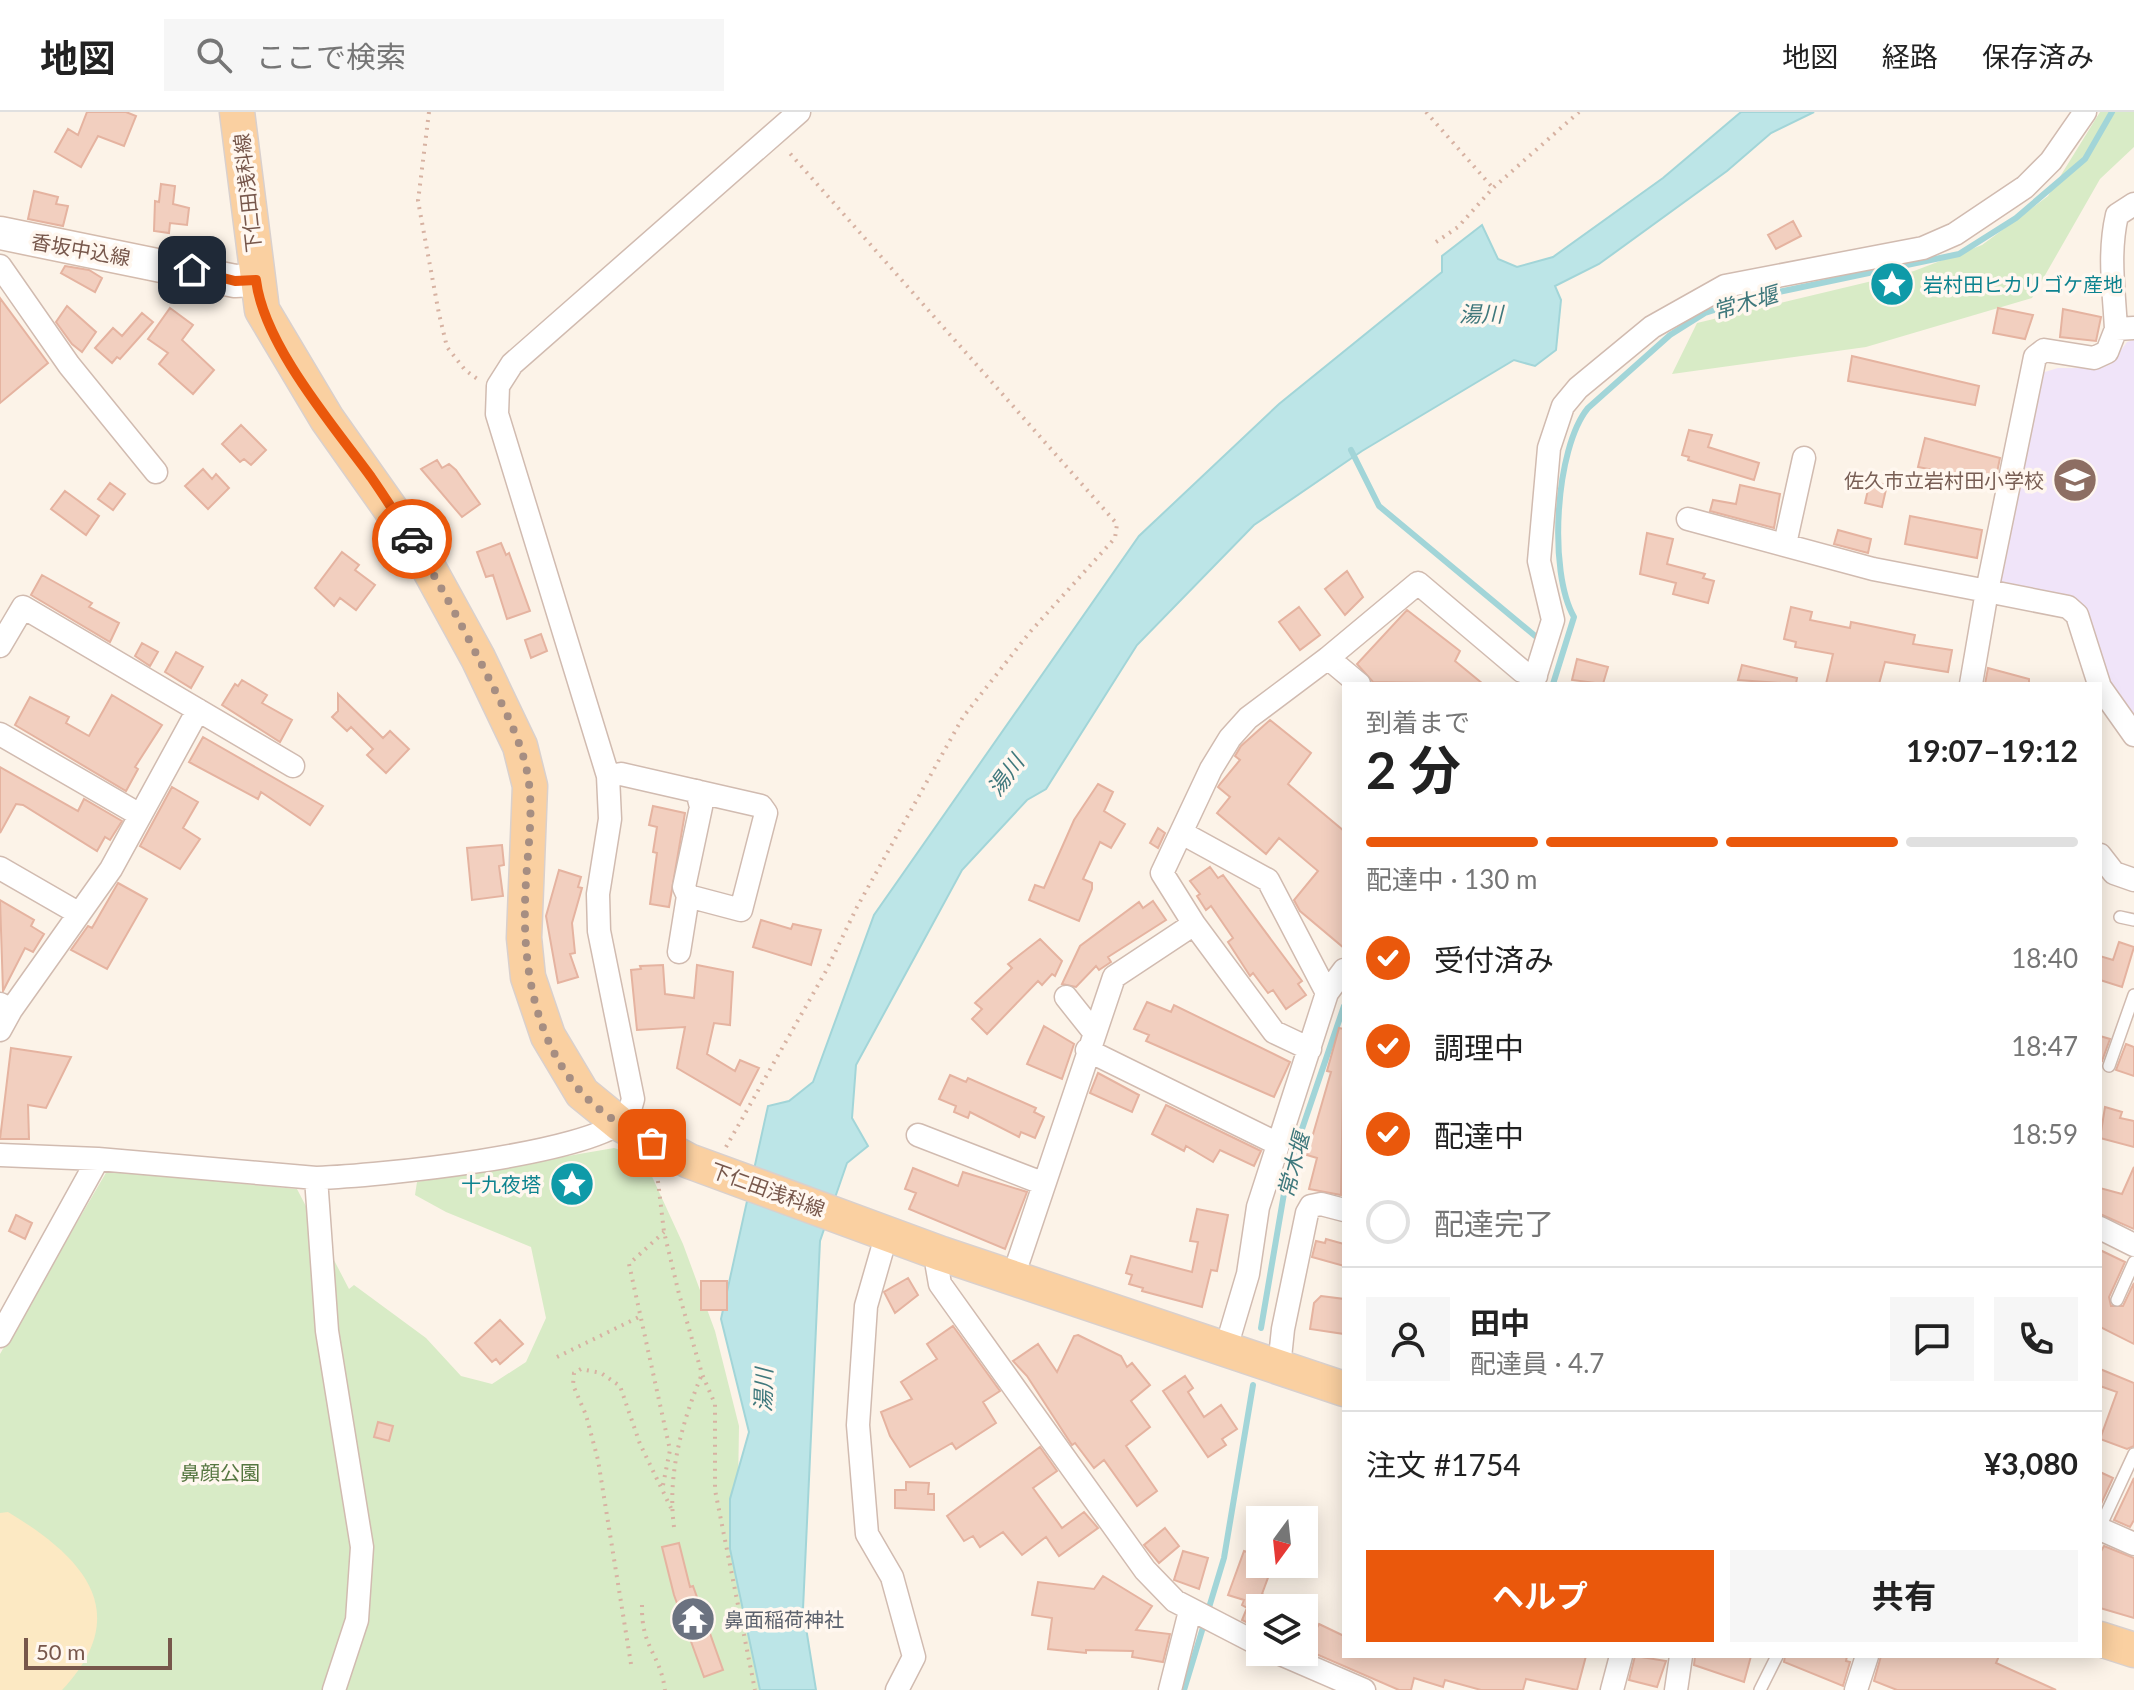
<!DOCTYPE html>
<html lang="ja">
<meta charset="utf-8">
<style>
body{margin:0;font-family:Lato,"Noto Sans JP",sans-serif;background:#f6f6f6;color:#222;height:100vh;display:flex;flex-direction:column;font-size:30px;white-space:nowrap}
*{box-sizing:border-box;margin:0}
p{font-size:26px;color:#767676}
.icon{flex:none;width:44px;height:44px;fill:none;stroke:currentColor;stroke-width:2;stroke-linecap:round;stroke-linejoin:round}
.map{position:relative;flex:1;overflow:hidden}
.panel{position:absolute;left:1342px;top:570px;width:760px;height:976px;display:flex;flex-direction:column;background:#fff;border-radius:0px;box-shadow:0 4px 20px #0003}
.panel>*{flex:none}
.needle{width:52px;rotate:195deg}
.tools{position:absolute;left:1246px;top:1394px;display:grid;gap:16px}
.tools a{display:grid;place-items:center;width:72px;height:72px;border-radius:0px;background:#fff;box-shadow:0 4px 20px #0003;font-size:40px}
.scale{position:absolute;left:24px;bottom:20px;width:148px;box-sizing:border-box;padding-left:8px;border:4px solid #77574b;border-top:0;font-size:22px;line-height:28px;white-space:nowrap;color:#77574b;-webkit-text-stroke:6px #fff7ef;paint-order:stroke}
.pin{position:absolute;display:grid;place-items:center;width:68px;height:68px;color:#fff;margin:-34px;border-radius:16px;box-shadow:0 4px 12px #0006}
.courier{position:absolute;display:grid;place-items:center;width:80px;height:80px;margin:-40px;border:6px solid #ea580c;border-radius:50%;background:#fff;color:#222;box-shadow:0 2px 10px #0007}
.summary em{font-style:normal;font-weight:700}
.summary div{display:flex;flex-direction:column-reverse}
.summary{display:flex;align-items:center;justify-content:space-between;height:136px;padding:0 24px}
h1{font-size:52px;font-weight:700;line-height:60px}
.bar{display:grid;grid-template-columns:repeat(4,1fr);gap:12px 8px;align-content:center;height:96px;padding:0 24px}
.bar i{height:10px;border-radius:6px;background:#e0e0e0}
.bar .current{background:#ea580c}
.bar p{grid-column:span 4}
.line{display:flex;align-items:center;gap:20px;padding:0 24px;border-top:2px solid #e0e0e0}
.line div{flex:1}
.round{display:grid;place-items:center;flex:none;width:84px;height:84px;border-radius:0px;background:#f6f6f6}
ol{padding:0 24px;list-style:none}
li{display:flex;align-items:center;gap:24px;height:88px}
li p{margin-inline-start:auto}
li .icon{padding:8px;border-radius:50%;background:#ea580c;color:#fff;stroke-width:4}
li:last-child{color:#767676}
li i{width:44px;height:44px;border:4px solid #e0e0e0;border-radius:50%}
.cta{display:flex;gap:16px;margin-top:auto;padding:16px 24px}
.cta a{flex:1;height:92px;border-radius:0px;background:#ea580c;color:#fff;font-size:32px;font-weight:700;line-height:92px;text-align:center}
.cta a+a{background:#f6f6f6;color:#222}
header{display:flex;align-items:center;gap:48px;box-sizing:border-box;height:112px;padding:0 40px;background:#fff;border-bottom:2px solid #e0e0e0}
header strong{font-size:38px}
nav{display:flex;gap:44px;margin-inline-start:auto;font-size:28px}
.search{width:560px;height:72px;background:#f6f6f6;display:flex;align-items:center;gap:20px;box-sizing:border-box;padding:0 28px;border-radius:0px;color:#767676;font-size:30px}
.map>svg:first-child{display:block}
.education{fill:#f0e4f9}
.green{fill:#d8ebc6}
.sand{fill:#fce9c3}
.water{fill:#bce5e7;stroke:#a2d5d8;stroke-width:2}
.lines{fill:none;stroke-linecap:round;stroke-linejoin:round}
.stream{stroke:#a2d5d8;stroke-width:6}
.building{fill:#f2cfbf;stroke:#e5b3a0;stroke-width:2}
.lane-casing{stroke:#d1bbb0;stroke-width:14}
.street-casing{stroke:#d1bbb0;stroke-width:25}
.secondary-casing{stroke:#d4bbad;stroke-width:35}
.primary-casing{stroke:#d9d0cd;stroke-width:37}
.path{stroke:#d7b2a2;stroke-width:4;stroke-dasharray:2 6;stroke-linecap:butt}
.lane{stroke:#fff;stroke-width:11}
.street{stroke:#fff;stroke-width:22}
.secondary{stroke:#fff;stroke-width:32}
.primary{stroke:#fad0a1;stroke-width:34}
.done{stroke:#a68e82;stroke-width:8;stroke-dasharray:0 14.4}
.route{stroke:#ea580c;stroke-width:10}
.labels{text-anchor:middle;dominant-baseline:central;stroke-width:7;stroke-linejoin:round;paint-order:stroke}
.street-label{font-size:20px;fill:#77574b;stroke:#fff7ef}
.culture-label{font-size:20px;fill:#0d838f;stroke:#fff7ef;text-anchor:start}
.education-label{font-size:20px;fill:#785e54;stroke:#fff7ef;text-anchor:end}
.park-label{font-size:20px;fill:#567741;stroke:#fff7ef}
.worship-label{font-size:20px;fill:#5b616d;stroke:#fff7ef;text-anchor:start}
.water-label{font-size:22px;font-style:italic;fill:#3f787c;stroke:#fff7ef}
</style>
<header>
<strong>地図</strong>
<div class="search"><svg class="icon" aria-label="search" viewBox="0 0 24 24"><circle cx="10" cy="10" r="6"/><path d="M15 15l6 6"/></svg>ここで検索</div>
<nav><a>地図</a><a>経路</a><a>保存済み</a></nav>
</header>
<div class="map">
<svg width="2134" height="1578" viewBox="0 0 2134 1578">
<rect width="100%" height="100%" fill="#fcf3e8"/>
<path class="education" d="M2134,228v384l-30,-40 -19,-65 -90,-32 43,-213 20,-6h42l11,-4 16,-22z"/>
<path class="green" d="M2100,0h34v35l-34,32 -68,119 -166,49 -194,27 25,-51 217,-52 68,-26 66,-49z
M614,1036l29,9 40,87 32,87 24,95 -2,126 30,138h-767v-336l107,-183 190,18 52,100 5,-4 72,53 35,38 31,8 34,-22 20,-44 -15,-71 -85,-35 -31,-17 2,-13z"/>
<path class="sand" d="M8,1400c75,45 127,100 54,178h-62v-177z"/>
<path class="water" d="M1741,0h73l-43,21 -44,38 -128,93 -44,22 6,14 -5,50 -21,16 -21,-6 -152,91 -108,74 -117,120 -91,144 -19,11 -65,70 -106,195 -4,53 16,28 -21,17 -27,78 -17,368 13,81h-56l-30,-141v-50l19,-67 -28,-113 47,-213 21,-5 24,-19 61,-167 265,-379 140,-132 163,-132v-16l40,-31 16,34 19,8 36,-10 110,-79z"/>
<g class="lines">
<path class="stream" d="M1351,338l28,56 161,134
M1553,572l21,-67c-26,-45 -19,-169 14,-209l82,-73 35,-22 50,-16 204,-43 57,-36 69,-59 27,-47
M1261,1216l27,-158 56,-164
M1184,1578l40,-132 29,-173"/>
</g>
<path class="building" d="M87,0h39l10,4 -12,30 -26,-10 -17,31 -26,-15 13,-23 10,6z
M161,72l14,2 -2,18 16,4 -2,17 -17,-2 -1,10 -15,-2 1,-30 4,1z
M34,79l24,6 -2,7 12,2 -5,20 -35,-7z
M1793,109l8,15 -25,13 -8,-14z
M65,154l24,4 13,8 -7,14 -34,-19z
M0,186l48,65 -48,40z
M67,194l29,26 -14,20 -10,-8 -16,-22z
M170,196l23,17 -11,15 32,30 -21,24 -34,-30 9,-11 -20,-14z
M1998,196l35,7 -8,24 -32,-6z
M2063,197l38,8 -5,24 -36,-4z
M142,201l11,9 -33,37 -3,-2 -5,6 -17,-15 18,-20 9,8z
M1852,244l127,30 -4,19 -127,-24z
M241,313l25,25 -15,15 -7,-6 -4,3 -18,-18z
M1689,318l23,5 -4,12 51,16 -5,17 -66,-20 1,-3 -7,-2z
M1925,326l75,20 -5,24 -77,-15z
M437,348l5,8 7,-4 7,6 24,34 -18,13 -41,-48z
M203,357l9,10 4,-5 13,14 -21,21 -23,-23z
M1870,369l17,4 -5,22 -17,-4z
M110,371l15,11 -12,16 -15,-11z
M1740,373l40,9 -6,34 -64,-17 3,-11 23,4z
M65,379l34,25 -13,19 -35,-26z
M1910,404l72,14 -5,28 -72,-14z
M1838,418l33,9 -3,14 -34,-9z
M1647,421l26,6 -6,25 38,10 -2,4 11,3 -6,22 -35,-9 3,-11 -36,-9z
M501,431l5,12 3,-2 21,58 -23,8 -14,-44 -7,2 -9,-25z
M342,440l17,13 -4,5 20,15 -19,25 -16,-12 -6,8 -19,-18z
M1347,459l16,26 -18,18 -20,-26z
M42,463l50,28 -3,4 30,16 -9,19 -79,-47z
M1299,495l21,28 -20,15 -21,-28z
M1791,495l21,5 -2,8 40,8 1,-6 64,13 -2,9 39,6 -4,22 -63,-10 -6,22h-53l7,-30 -38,-7 1,-5 -12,-3z
M1407,498l53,41 -5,10 28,23 -110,-2 -16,-18z
M541,522l6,17 -16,7 -6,-18z
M142,531l16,9 -8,14 -15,-10z
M176,540l27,15 -12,21 -26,-16z
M1577,547l31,8 -5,17 -31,-4z
M1742,553l55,13 -1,6 -58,-4z
M1988,556l41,11v5h-44z
M242,568l25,15 -5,8 30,17 -12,22 -58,-37 13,-21 3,2z
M338,582l45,44 7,-7 19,18 -23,24 -19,-18 6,-6 -22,-22 -4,4 -15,-14 6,-6z
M112,583l50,30 -27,42 3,2 -12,22 -111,-66 15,-28 39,20 -3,6 23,13z
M1270,608l41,33 -23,31 56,47v117l-44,-37 -6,-11 24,-29 -39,-33 -13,16 -49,-41 13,-16 -12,-10 2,-3 20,-24 -5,-4 6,-10z
M203,625l120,69 -13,19 -49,-33 -3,7 -69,-37z
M0,655l78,44 6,-12 38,22 -12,19 -5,-3 -8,14 -74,-46 -7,-1 -16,29z
M1098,672l15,8 -9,19 21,13 -14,24 -11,-6 -17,37 9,4v6l-13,32 -50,-21 6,-15 9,3 30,-68z
M172,675l26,15 -15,26 17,11 -20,30 -40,-23z
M653,694l32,7 -16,94 -19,-3 7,-51 -4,-1 4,-25 -8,-2z
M1158,716l7,5 -7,15 -8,-5z
M502,733l2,20 -5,1 4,30 -31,4 -5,-52z
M1210,755l8,11 5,-3 79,106 -4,3 8,11 -20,14 -13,-19 -5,3 -15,-20 -3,3 -22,-34 5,-4 -22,-32 -5,4 -9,-14 3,-2 -10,-13z
M559,758l22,7 -3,10 4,1 -10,35 3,30 -5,1 8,23 -20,6 -12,-67z
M118,771l29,16 -40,70 -36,-19 17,-24 4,2z
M0,788l34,20 -3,6 13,8 -11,18 -8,-4 -22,43z
M1153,789l13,19 -58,37 3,5 -12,8 -3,-4 -20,21 -14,-3 18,-38 59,-44 4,6z
M761,808l30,9 2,-5 28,6 -10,35 -58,-18z
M1040,827l22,22 -7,15 -3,-2 -10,11 -4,-4 -51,53 -15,-15 10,-10 -7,-6 37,-35 -4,-4z
M2119,830l15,5 -12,40 -22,-7v-24l13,4z
M663,853l2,29 29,4 3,-33 36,7 -3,53 -16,-2 -7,31 28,17 5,-11 19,8 -19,37 -63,-37 8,-41 -48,3 -6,-60 10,-1 -1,-3z
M1147,890l24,10 3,-7 116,57 -16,35 -128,-56 3,-6 -15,-6z
M1044,914l30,18 -12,35 -35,-15z
M1339,916l5,1 -3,166 -32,-6 8,-31 -10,-3 24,-83 -4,-1z
M2100,924l10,3 -8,22 -2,-1z
M2126,932l8,3v29l-18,-6z
M11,936l60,9 -25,51 -18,-3 1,34h-29z
M1098,961l41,22 -7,17 -42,-19z
M950,963l16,7 2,-4 68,30 -2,4 10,5 -9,21 -14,-6 -2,5 -49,-25 -2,6 -14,-6 2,-6 -17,-7z
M1166,993l95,46 -7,15 -34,-16 -7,12 -27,-16 -2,5 -32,-17z
M2105,995l17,5 -2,6 14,3v26l-34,-9z
M2134,1055v62l-34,-15v-26l22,6z
M913,1056l45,18 5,-14 64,20 -22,57 -96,-40 7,-16 -11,-4z
M1197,1097l31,6 -11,56 -6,-1 -9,37 -60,-16 1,-3 -14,-4 3,-9 -6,-2 5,-17 61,16 6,-30 -8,-1z
M16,1103l16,8 -7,16 -16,-8z
M1326,1127l18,5v22l-32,-9 4,-16 9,2z
M2100,1138l25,12 -16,35 2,9h12l11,-23v61l-34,-17z
M908,1166l10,17 -23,18 -11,-21z
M701,1169h26v29h-26z
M1321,1184l23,3v35l-34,-5 4,-26z
M500,1208l23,24 -23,20 -4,-5 -4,3 -17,-19z
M953,1214l47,65 -17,11 13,21 -40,26 -4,-6 -42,24 -20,-31 -9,-24 31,-13 -11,-17 36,-23 -10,-15z
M1078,1223l43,21 6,11 5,-4 18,22 -19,16 19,26 -24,19 31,45 -20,15 -33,-46 -10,8 -19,-25 -3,2 -45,-69 -14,-15 25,-17 19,28 17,-36z
M2100,1257l34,14v63l-7,3 -27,-10 17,-47 -17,-6z
M1185,1264l8,12 -5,4 16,25 17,-12 16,24 -15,10 4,6 -18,12 -45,-66z
M378,1310l15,4 -4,15 -15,-4z
M1040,1335l17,24 -24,17 29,40 22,-16 14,16 -39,28 -13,-19 -24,18 -19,-23 -23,15 -7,-11 -9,5 -17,-25z
M2100,1360l13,6 -12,26 -1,-1z
M2134,1366v42l-4,7 -16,-7z
M906,1370l23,1 -1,11h6v16l-39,-2v-18h11z
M1165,1416l14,18 -20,17 -15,-18z
M679,1431l11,44 3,-1 30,84 -19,7 -30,-82 -12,-48z
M2104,1434l30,12v60l-34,-10v-55z
M1183,1439l25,7 -9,31 -25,-9z
M1244,1439l16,5v8h13l-11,30 26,14h-28v21l-18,-9 5,-12 -5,-3 2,-5 -16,-5z
M1103,1464l49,30 -16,24 34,4 -7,28 -31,-5 1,-6 -47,-1v3l-38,-4 4,-31 -20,-3 6,-33 56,7z
M1319,1512l25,12v20h242l-9,34 -51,-11 -3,11h-42l-36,-10 -2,7 -29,-9 -3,12h-12l-83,-36 1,-3 -10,-5z
M1635,1544l31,5 -9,26 -28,-7z
M1695,1544h56l-7,26 -50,-17z
M1785,1544h62l-1,5 4,1 -7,24 -59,-24z
M1881,1544h118l-3,7 60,27h-159l-23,-9z"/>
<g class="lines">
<g class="lane-casing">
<path id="lane" d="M2120,805l14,3
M2109,954l25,-71
M2117,1188l17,-38
M2100,1415l34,-73
M1760,1578l17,-34"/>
</g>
<g class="street-casing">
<path id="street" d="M0,154l69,99 87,107
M2116,217c-2,-39 -8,-75 1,-114l17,-11
M1688,407l185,50 114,22 -16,93
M1785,432l19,-86
M0,534l23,-39 270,159
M1328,546l31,26
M1533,572l20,-64 -14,-59 10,-113 14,-42 15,-18 74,-61 73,-41 198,-38 32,-14 70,-47 26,-26 34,-49
M2099,572l-22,-69 -9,-8 -81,-16 48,-234 9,-7 50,8 13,-6 9,-23 18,-1
M2100,575l34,48
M0,622l140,81
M608,664l13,-2 140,32 5,7 -25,97 -53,-14
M1182,721l86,47 59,113
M2100,743l14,18 20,7
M0,756l78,45
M679,840l9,-56 -4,-9 17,-80 -4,-16
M1066,885l27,34
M0,892l11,6 -11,20
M11,898l100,-141 87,-159
M1310,937l-36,-17 -80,-108 -32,-51 49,-104 19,-31 18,-20 80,-60 90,-75 104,88 14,5
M1087,938l191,94
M918,1023l124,48
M0,1043l98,4 218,19c59,-2 274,-23 312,-61l5,-18 -34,-168 -1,-37 12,-75 -2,-43 -111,-362 1,-28 14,-22 287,-252
M316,1066l11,153 35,216 -5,73 -23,70
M2100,1116l34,17
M887,1121l-21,73 -8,119 9,109 25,43 22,80 -17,33
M942,1142l-5,13 3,17 205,286 30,31 85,44
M1013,1165l101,-300 80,-53
M0,1224l98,-177
M1226,1236l22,-74 10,-67 69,-214 17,-23
M1279,1255l4,-38 24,-116 4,-7 10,-2 23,6
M2100,1417l34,15
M1276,1540l88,38
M1170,1578l20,-79
M1612,1578l9,-34
M1676,1578l5,-34
M1856,1578l11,-34"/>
</g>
<g class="secondary-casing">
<path id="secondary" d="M0,121l235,48 21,-1"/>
</g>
<g class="primary-casing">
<path id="primary" d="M237,0l25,198 65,109 89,126 62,113 42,88 10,40 -6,152 4,39 20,59 34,57 38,31 69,37 253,93 402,135
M2100,1527l34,11"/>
</g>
<path class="path" d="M429,0l-11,89 21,113 8,33 18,23 15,11
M1426,0l67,76
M1436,130l22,-15 35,-39 86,-76
M726,1035l100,-176 31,-64 106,-190 67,-85 85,-94 2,-14 -330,-374
M657,1061l7,59 15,62 23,80 13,30v86l40,200
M557,1245l82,-40
M663,1373l7,-35 -41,-186 35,-32
M674,1415c-7,-52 8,-105 28,-153
M642,1493c-1,43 18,48 23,85
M631,1552l-33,-204 -12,-45 -13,-30 1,-12 7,-4 20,4 19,13 20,58 31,64"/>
<use href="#lane" class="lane"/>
<use href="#street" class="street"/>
<use href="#secondary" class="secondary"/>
<use href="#primary" class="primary"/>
</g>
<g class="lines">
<path class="done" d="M412,427c26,41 49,85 71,128 16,32 35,65 43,100 9,38 2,77 0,115 -5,73 5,156 57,212 19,21 45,35 69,49"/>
<path class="route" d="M192,158l43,11 21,-1c8,65 76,144 115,197 14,20 27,41 41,62"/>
</g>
<defs>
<g id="sight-disc" transform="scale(2.3)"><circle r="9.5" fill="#0f9aa8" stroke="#fff7ef"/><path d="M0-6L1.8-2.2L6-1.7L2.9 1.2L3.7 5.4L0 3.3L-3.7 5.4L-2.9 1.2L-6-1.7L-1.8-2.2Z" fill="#fff"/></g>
<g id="school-disc" transform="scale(2.3)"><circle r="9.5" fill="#8d6e63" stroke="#fff7ef"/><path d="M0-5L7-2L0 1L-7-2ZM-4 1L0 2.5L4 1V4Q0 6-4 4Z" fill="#fff"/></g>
<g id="temple-disc" transform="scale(2.3)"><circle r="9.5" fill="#6b7280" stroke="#fff7ef"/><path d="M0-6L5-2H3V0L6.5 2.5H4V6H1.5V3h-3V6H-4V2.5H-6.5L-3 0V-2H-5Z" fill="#fff"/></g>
</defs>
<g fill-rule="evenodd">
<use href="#sight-disc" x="1892" y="172"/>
<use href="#school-disc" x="2075" y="368"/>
<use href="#sight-disc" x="572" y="1072"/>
<use href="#temple-disc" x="693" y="1507"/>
</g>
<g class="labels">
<g class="street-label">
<text transform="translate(247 81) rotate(-96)">下仁田浅科線</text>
<text transform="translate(81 137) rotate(10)">香坂中込線</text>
<text transform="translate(768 1077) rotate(20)">下仁田浅科線</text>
</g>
<g class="culture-label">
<text x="1923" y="172">岩村田ヒカリゴケ産地</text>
<text x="541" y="1072" text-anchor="end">十九夜塔</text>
</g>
<g class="education-label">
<text x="2044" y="368">佐久市立岩村田小学校</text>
</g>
<g class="park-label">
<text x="220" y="1360">鼻顔公園</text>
</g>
<g class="worship-label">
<text x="724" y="1507">鼻面稲荷神社</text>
</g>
<g class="water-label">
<text transform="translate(1745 190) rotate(-16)">常木堰</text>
<text x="1481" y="201">湯川</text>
<text transform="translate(1005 663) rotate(-54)">湯川</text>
<text transform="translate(1293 1053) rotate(-75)">常木堰</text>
<text transform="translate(763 1278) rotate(-89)">湯川</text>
</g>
</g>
</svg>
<div class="tools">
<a><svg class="needle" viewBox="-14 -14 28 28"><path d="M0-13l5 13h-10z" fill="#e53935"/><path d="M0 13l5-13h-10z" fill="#767676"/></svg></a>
<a><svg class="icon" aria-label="layers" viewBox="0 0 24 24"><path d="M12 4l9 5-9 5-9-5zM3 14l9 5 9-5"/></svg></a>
</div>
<div class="scale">50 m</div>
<div class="pin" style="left:652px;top:1031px;background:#ea580c"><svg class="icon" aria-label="bag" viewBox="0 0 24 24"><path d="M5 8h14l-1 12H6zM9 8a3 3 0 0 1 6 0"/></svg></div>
<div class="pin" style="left:192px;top:158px;background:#1f2937"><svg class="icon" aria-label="home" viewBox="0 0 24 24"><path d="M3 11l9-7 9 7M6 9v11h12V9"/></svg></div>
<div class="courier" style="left:412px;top:427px"><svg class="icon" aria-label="car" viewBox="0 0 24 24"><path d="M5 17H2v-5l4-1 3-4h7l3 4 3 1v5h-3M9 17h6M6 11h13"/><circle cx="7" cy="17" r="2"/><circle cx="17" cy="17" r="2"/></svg></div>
<section class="panel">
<div class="summary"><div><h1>2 分</h1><p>到着まで</p></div><em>19:07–19:12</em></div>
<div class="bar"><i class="current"></i><i class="current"></i><i class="current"></i><i></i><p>配達中 · 130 m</p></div>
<ol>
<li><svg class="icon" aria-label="check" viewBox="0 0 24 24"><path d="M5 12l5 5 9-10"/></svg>受付済み<p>18:40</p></li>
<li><svg class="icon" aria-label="check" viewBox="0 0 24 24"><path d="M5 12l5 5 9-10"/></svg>調理中<p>18:47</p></li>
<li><svg class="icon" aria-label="check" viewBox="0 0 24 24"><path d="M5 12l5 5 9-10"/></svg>配達中<p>18:59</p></li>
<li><i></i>配達完了</li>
</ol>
<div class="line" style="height:144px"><a class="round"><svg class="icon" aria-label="person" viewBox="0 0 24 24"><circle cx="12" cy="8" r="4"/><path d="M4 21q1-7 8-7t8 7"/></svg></a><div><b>田中</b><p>配達員 · 4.7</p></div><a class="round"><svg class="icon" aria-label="chat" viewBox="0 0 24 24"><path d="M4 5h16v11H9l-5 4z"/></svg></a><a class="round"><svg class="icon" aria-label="phone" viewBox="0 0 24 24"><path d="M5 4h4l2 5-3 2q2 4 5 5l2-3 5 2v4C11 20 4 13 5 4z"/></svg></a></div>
<div class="line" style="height:104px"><div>注文 #1754</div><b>¥3,080</b></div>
<div class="cta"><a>ヘルプ</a><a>共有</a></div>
</section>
</div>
